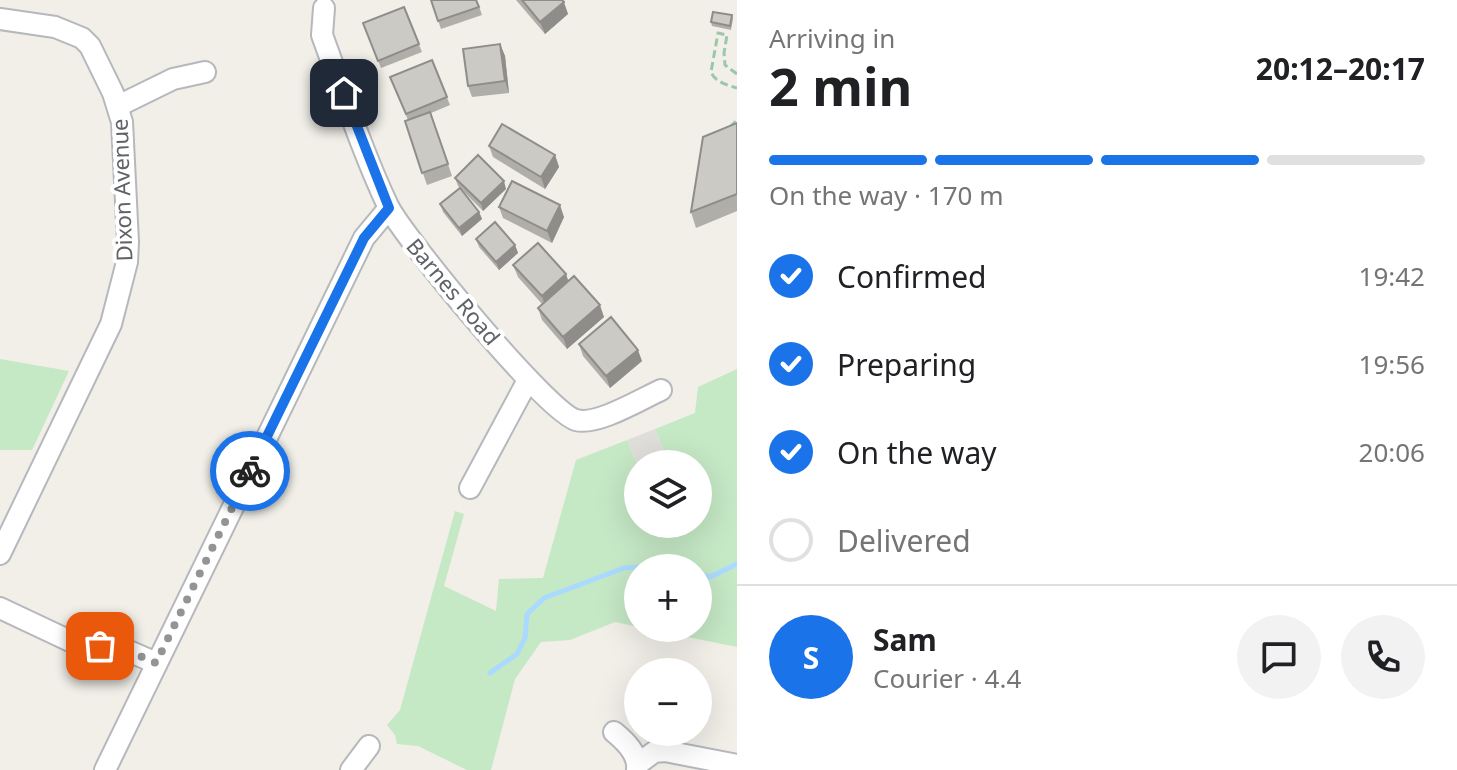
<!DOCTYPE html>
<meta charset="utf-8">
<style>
body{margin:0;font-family:"Noto Sans",sans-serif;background:#f2f2f2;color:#202124;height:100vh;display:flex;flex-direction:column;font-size:30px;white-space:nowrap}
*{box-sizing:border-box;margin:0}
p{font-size:26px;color:#757577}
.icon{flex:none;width:44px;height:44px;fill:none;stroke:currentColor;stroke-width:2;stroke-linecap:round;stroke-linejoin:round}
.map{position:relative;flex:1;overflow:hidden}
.side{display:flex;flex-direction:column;background:#fff;width:720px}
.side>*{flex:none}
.tools{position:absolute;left:624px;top:450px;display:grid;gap:16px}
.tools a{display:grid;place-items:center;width:88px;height:88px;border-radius:50%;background:#fff;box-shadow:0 8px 32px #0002;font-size:40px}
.pin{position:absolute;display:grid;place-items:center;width:68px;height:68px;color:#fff;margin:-34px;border-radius:16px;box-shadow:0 4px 12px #0006}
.courier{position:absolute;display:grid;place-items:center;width:80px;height:80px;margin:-40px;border:6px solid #1a73e8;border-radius:50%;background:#fff;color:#222;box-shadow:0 2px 10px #0007}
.summary em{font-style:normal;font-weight:700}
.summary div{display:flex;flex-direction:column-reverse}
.summary{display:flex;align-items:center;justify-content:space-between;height:136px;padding:0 32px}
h1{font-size:52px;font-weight:700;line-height:60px}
.bar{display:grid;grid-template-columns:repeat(4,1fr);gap:12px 8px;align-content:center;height:96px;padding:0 32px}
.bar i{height:10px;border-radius:6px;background:#e0e0e0}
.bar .active{background:#1a73e8}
.bar p{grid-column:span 4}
.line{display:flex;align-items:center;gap:20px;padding:0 32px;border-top:2px solid #e0e0e0}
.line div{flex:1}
.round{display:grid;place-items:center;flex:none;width:84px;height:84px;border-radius:42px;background:#f2f2f2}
ol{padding:0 32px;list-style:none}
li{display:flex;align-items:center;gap:24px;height:88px}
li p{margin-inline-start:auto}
li .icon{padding:8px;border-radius:50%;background:#1a73e8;color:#fff;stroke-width:4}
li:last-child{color:#757577}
li i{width:44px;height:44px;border:4px solid #e0e0e0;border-radius:50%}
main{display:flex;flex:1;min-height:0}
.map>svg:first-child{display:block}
.industrial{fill:#e0deda}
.green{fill:#c5e8c5}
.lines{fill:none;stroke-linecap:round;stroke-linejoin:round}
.stream{stroke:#aadaff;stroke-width:5}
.street-casing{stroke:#b5b8bc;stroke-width:24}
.path{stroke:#9cc7a9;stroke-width:3;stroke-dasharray:8 4;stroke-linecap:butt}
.street{stroke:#fff;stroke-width:20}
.wall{fill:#afaea9}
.shaded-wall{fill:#8f8d8a}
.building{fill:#cccac5;stroke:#8f8d8a;stroke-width:2}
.done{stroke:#929495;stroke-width:8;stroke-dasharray:0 14.4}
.route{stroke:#1a73e8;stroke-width:10}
.labels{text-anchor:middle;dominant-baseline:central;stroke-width:8;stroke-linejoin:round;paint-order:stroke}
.street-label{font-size:22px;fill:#5f6368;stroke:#fff}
</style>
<main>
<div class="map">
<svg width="737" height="770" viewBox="0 0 737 770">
<rect width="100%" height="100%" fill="#f1efe8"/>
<path class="industrial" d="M655,429l14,34 -31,1v3l-11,-27z"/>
<path class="green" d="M0,359l69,12 -37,79h-32z
M737,369v278l-94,-19h55v-60h-60v59l-23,-5 -45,18 -29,2 -26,37 -24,91h-24l-49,-24 -21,-2 -2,-9 -8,-10 13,-15 55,-199 9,3 -20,72 52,25 3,-32 44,-1 33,-118 51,-20 11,27v57h60v-60h-31l2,-1 -14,-34 40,-16 3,-26z"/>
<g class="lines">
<path class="stream" d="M698,573l12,4 27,-13
M490,673l27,-19 8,-16 2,-24 17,-16 80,-30 45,-3 10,3"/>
<g class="street-casing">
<path id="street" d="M324,8l-2,27c21,57 40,116 66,171 16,32 159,206 188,214 21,6 65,-21 85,-30
M0,19l55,8 27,11 8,8 23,47 9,29 6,120 -1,20 -16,62 -111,230
M118,106l55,-27 32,-7
M470,488l58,-108
M0,608l70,33 61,11 25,11
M614,732c11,9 25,22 23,38
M638,764l16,-12 11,-1 72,14
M105,770l259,-532 25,-30
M351,770l18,-24"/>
</g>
<path class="path" d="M737,74l-12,-9 -1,-12 3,-18 -9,-2 -7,39c4,10 16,13 26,16
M730,127l7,-7"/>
<use href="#street" class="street"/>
</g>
<path class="wall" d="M431,0h46l5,15 -41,14z
M516,0h46l6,14 -23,20z
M404,7l18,45 -41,16 -18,-45z
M732,15l1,4 -2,11 -19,-4 -1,-4z
M500,44l5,12 4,37 -37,4 -4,-11z
M432,60l18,45 -19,8 21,63 -25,9 -22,-64 3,-1 -18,-43z
M737,123v88l-41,17 -5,-16z
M489,146l66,9 4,12 -14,22 -52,-32z
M455,178l51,11 -23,22 -25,-25z
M440,204l39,8 3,7 -20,17 -19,-24z
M499,207l65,10 -12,26 -49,-25z
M476,239l39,6 3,8 -19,17 -20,-23z
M513,265l53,9 2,7 36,36 -37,32 -25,-29 -4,-12 4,-4 -24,-27z
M579,344l63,17 -32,27 -27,-32z"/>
<path class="shaded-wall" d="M564,2l4,12 -23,20 -5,-12z
M500,44l5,12 4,37 -4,-12z
M555,155l4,12 -14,22 -4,-12z
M504,181l2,8 -23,22 -2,-8z
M560,205l4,12 -12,26 -5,-12z
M479,212l3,7 -20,17 -3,-8z
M515,245l3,8 -19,17 -3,-8z
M566,274l4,12 -24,22 -4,-12z
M600,305l4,12 -37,32 -4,-12z
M638,350l4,11 -32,27 -4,-12z"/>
<path class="building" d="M431,0h45l3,7 -41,14z
M522,0h40l2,2 -24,20z
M404,7l15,37 -41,17 -15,-38z
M713,12l19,3 -2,11 -19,-4z
M500,44l5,37 -37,5 -5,-37z
M432,60l15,37 -41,17 -16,-37z
M430,112l18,52 -26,9 -17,-52z
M737,123v71l-46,18 12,-75z
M502,124l53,31 -14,22 -52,-31z
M478,155l26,26 -23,22 -26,-25z
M512,181l48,24 -13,26 -48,-24z
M460,188l19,24 -20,16 -19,-24z
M495,222l20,23 -19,17 -20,-23z
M538,243l28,31 -24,22 -29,-31z
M574,276l26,29 -37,32 -25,-29z
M611,317l27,33 -32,26 -27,-32z"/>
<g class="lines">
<path class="done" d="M100,646l31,6 25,11 94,-192"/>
<path class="route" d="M250,471l114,-233 25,-30 -45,-115"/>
</g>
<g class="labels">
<g class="street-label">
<text transform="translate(121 190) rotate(-92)">Dixon Avenue</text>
<text transform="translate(454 291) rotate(50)">Barnes Road</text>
</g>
</g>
</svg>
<div class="tools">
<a><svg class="icon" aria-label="layers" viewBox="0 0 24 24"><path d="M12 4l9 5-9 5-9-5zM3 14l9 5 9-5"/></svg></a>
<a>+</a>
<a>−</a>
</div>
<div class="pin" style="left:100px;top:646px;background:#ea580c"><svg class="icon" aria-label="bag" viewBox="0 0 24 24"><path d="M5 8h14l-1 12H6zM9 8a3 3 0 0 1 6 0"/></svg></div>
<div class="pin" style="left:344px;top:93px;background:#1f2937"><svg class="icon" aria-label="home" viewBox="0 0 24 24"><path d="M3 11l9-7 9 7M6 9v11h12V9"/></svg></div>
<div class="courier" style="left:250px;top:471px"><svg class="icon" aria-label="bike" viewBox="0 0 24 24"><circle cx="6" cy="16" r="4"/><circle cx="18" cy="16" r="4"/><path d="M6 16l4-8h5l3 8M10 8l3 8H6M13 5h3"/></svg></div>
</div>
<section class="side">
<div class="summary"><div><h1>2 min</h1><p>Arriving in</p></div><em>20:12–20:17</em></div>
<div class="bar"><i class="active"></i><i class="active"></i><i class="active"></i><i></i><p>On the way · 170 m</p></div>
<ol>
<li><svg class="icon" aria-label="check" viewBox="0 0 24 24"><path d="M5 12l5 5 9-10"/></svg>Confirmed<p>19:42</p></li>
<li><svg class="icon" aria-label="check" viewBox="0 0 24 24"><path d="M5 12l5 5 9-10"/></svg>Preparing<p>19:56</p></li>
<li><svg class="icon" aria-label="check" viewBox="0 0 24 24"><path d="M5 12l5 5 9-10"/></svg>On the way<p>20:06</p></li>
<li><i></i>Delivered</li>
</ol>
<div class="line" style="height:144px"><b class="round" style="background:#1a73e8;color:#fff">S</b><div><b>Sam</b><p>Courier · 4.4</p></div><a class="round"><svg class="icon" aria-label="chat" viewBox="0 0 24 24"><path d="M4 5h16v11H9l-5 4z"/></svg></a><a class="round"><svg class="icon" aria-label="phone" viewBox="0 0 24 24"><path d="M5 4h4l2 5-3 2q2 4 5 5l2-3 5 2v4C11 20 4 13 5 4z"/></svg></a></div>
</section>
</main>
